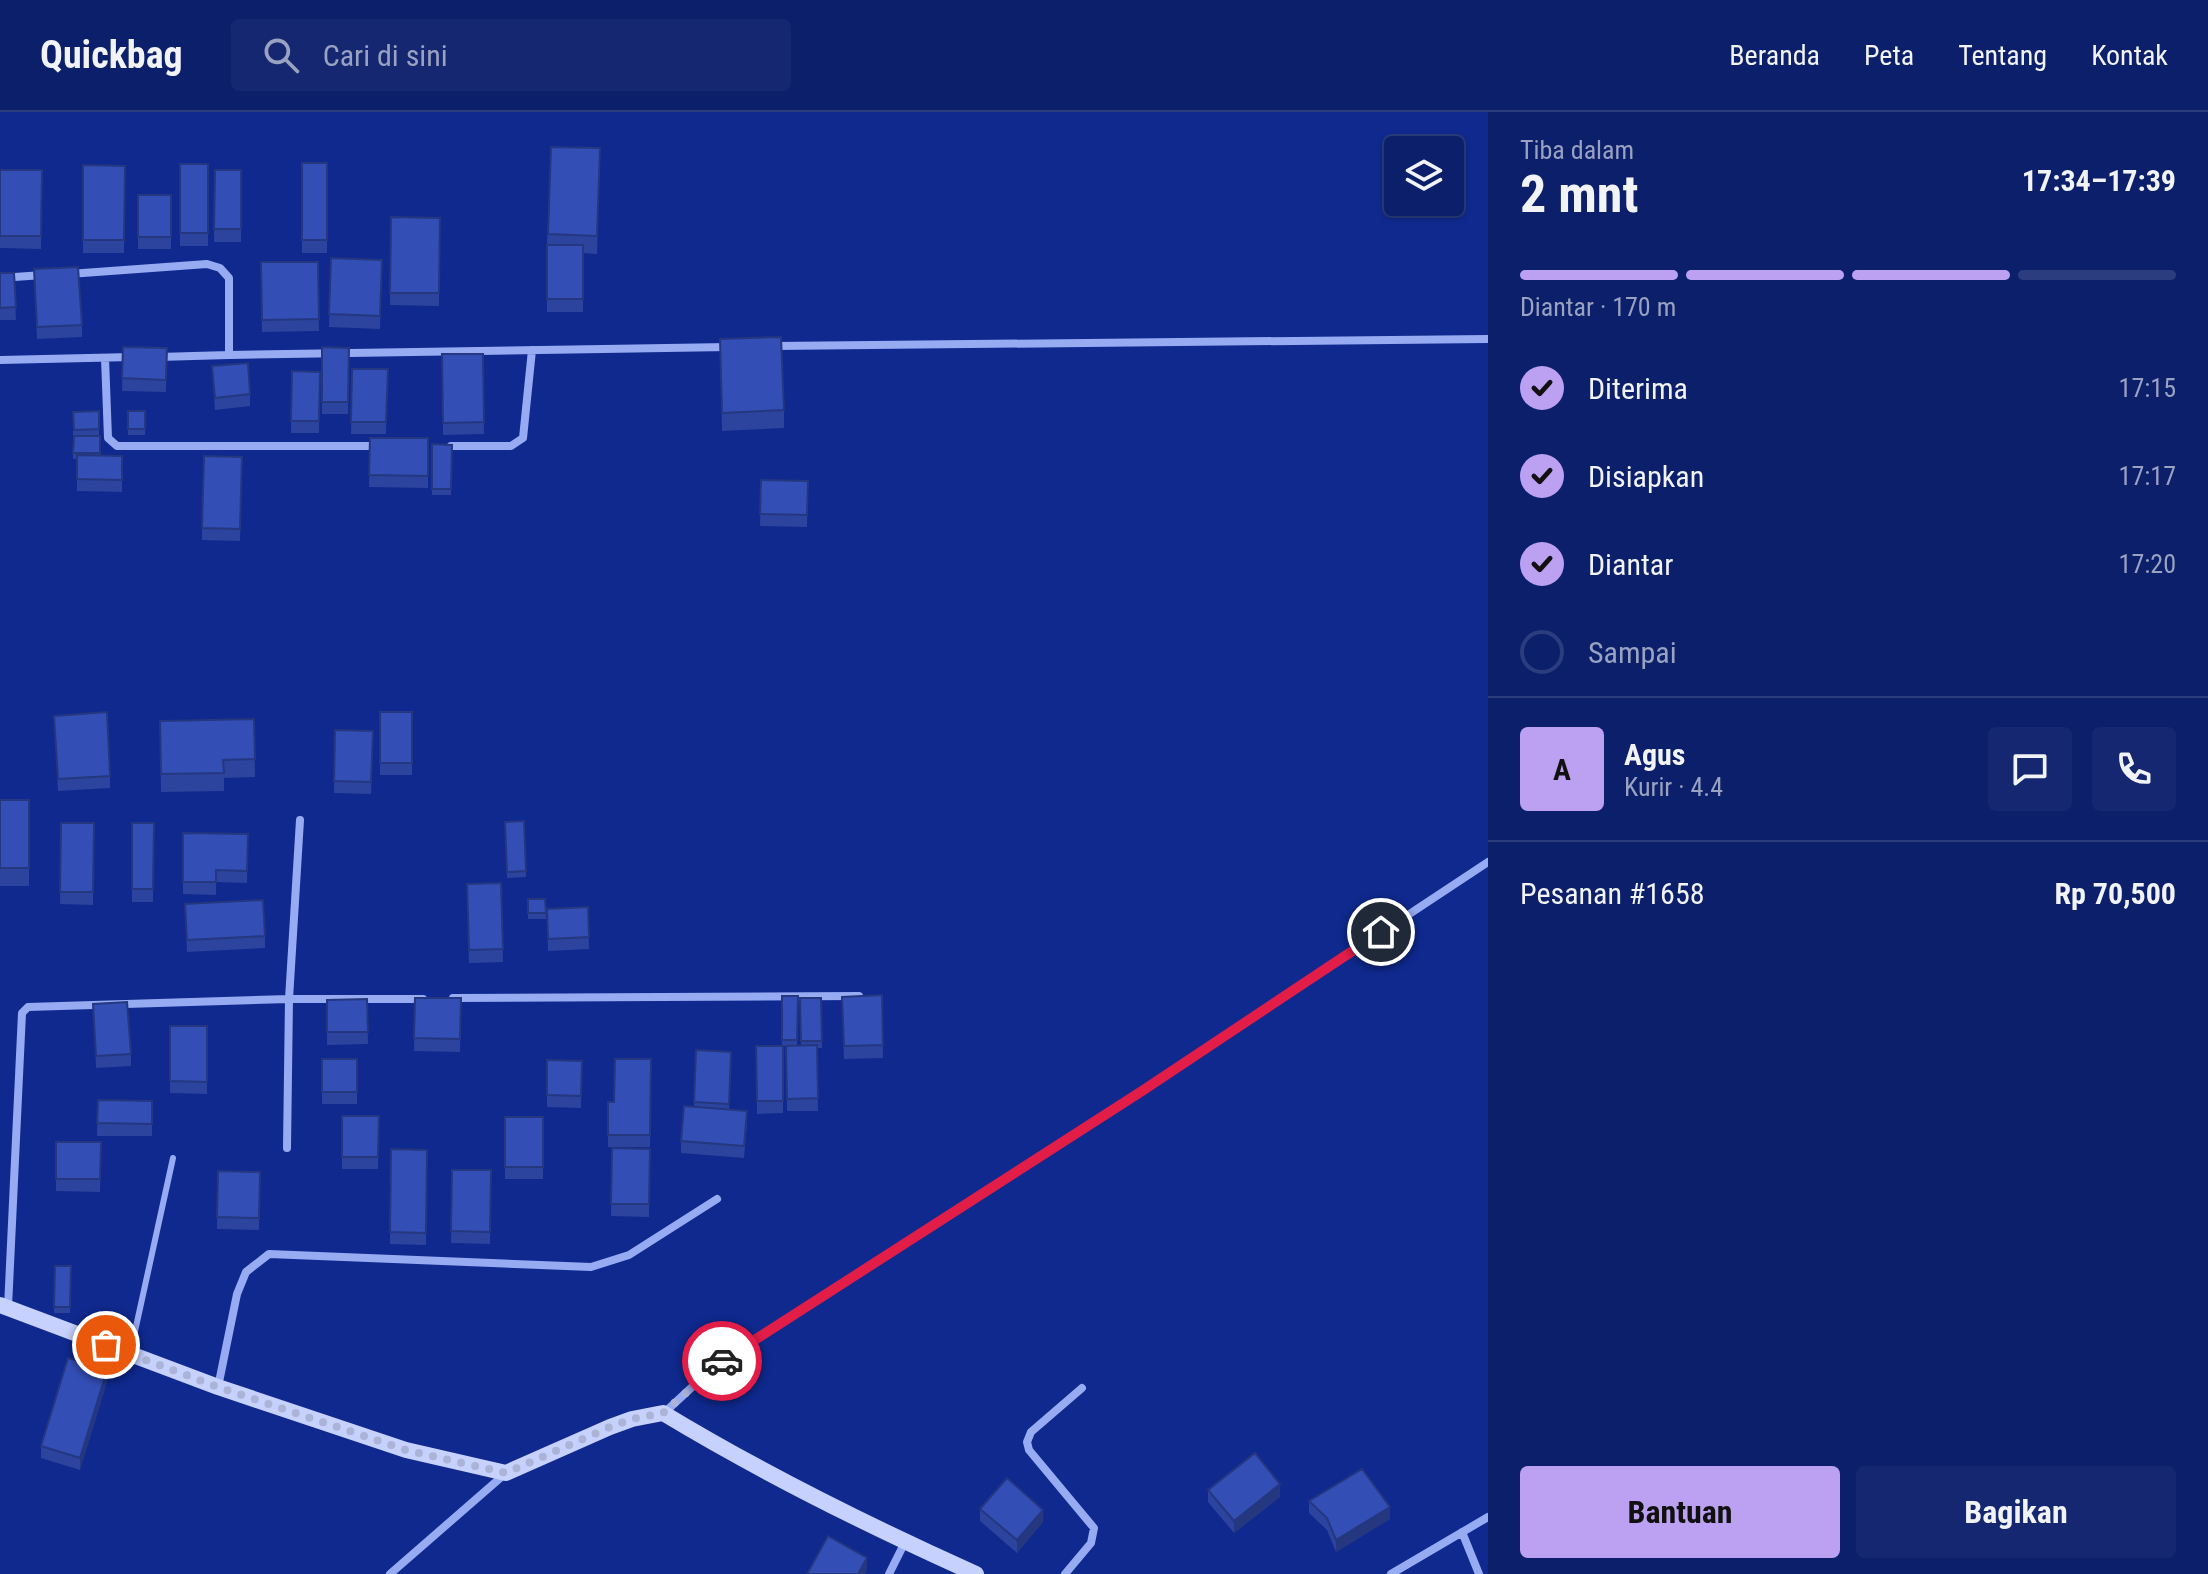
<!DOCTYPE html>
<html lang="id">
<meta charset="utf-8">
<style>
body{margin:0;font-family:"Roboto Condensed",sans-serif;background:#142770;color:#f1f3f6;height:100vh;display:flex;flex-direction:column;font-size:30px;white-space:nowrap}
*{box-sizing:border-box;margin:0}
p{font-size:26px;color:#9aa2c1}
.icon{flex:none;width:44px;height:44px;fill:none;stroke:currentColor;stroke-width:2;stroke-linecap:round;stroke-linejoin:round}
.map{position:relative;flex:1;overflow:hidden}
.sheet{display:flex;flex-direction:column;background:#0b1f6a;width:720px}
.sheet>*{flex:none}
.tools{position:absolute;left:1384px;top:24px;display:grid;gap:16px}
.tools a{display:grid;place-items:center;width:80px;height:80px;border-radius:8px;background:#0b1f6a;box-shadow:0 2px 6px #0004,0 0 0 2px #2b3d7e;font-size:40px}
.pin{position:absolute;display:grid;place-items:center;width:68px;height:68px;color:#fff;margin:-34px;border:4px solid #fff;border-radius:50%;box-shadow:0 2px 8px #0007}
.courier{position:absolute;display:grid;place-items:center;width:80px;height:80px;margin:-40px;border:6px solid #e11d48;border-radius:50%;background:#fff;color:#222;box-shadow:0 2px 10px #0007}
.headline em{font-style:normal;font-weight:700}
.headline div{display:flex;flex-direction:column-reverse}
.headline{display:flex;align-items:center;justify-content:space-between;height:136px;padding:0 32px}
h1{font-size:52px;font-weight:700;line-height:60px}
.bar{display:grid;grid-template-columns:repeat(4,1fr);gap:12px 8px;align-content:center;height:96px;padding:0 32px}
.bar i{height:10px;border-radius:6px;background:#2b3d7e}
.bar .on{background:#bca0f2}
.bar p{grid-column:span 4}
.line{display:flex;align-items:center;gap:20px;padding:0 32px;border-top:2px solid #2b3d7e}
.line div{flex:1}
.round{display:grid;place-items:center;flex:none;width:84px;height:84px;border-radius:8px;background:#142770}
ol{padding:0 32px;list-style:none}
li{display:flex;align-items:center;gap:24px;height:88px}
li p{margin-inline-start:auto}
li .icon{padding:8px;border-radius:50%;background:#bca0f2;color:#111;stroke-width:4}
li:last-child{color:#9aa2c1}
li i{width:44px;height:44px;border:4px solid #2b3d7e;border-radius:50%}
.primary-button{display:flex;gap:16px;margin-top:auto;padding:16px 32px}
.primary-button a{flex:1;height:92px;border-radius:8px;background:#bca0f2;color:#111;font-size:32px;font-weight:700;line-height:92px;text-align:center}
.primary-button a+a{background:#142770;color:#f1f3f6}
header{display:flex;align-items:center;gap:48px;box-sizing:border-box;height:112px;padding:0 40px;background:#0b1f6a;border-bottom:2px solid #2b3d7e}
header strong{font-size:38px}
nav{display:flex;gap:44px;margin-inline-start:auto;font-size:28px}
.search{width:560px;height:72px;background:#142770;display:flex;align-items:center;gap:20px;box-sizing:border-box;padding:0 28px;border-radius:8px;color:#9aa2c1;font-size:30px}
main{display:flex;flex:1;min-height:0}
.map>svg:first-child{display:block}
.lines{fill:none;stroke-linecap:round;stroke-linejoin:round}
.lane{stroke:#97abf3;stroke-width:6}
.street{stroke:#97abf3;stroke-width:8}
.secondary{stroke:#c6d1fd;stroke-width:16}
.wall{fill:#2c449d}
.shaded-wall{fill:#24377f}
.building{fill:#334fb6;stroke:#24377f;stroke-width:2}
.done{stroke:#abb4d7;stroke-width:8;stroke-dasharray:0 14.4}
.route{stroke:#e11d48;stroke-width:10}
</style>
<header>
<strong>Quickbag</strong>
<div class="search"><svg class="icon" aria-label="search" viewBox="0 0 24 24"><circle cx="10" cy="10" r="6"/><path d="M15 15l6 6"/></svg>Cari di sini</div>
<nav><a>Beranda</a><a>Peta</a><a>Tentang</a><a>Kontak</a></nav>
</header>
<main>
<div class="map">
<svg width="1488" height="1462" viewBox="0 0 1488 1462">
<rect width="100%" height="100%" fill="#0f298e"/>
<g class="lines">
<path class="lane" d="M130,1242l43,-196"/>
<path class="street" d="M69,162l138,-10 13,4 9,10v77l500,-8
M0,166l43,-3
M774,234l714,-7
M158,245l71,-2
M105,246l3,80 9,8h263
M0,248l132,-3
M451,334h60l12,-8 9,-88
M453,886l406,-2
M287,1036l2,-149 11,-179
M8,1195l14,-294 6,-6 261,-8h134
M218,1275l19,-93 9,-22 23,-18 322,13 38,-12 88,-56
M664,1301l53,-49 425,-273 346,-229
M1462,1420l17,42
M390,1462l116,-101
M889,1462l16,-32
M1065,1462l26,-31 3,-15 -65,-78 -2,-8 4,-10 51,-44
M1391,1462l97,-57"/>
<path class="secondary" d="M0,1193l218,82 188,63 100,23 104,-46 22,-8 31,-6c101,61 206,113 313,161"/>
</g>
<path class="wall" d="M551,35l49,1 -3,106 -14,-1v59h-36v-67z
M302,51h25v90h-25z
M180,52h28v82h-28z
M83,53l42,1 -1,87h-41z
M0,58h42l-1,79 -41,-1z
M215,58h26v72h-27z
M138,83h33v54h-33z
M391,105l49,1 -1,88 -49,-1z
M331,146l51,2 -2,69 -51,-2z
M261,150h57l1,69 -57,1z
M34,157l48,56v12l-45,2z
M0,161h14l2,47h-16z
M720,227l64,71v18l-62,3z
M123,235l44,1 -1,44 -44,-1z
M322,235l27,1 -1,66h-26z
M442,242h41l1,80 -41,1z
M212,254l38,28v12l-35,4z
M352,257h36l-2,65h-35z
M292,259l28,1 -1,61h-28z
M99,299v24l-23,1h24v19l22,1v36l-45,-1v-32h-4v-47z
M128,299h17v24h-17z
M370,326h58v50l-59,-1z
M432,332l20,1 -1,50h-19z
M242,345l-2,84 -38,-1v-12z
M761,368l47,1 -1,46 -47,-1z
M380,600h32v63h-32z
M54,604l56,60v12l-52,3z
M254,607l1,58 -31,1v13l-63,1 -1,-71z
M335,618l38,1 -2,63 -37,-1z
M0,688h29v86h-29z
M524,709l2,56 -19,1 -2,-56z
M61,711h33l-1,82 -33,-1z
M132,711h22l-1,79h-21z
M183,721l65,1 -1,49 -31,-1v13l-33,-1z
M501,771l2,79 -34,1 -2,-79z
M528,787h17l1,20h-18z
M185,792l80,32v12l-78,4z
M588,795l1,42 -41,2 -1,-42z
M882,883l1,63 -39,1 -2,-62z
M782,884h16l-1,50h4l-1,-48h21l1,50h-5l1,63h-31l-1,-65h11h-14v67l-26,1 -1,-68h26z
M415,886h46l-1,54 -46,-1z
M367,887l1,45 -41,1v-45z
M93,892l38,50v12l-35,2z
M170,914h37v68l-37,-1z
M696,938l35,15 -2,45 18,13 -3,35 -63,-5v-12l13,-34z
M322,947h35v45h-35z
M651,947l-1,88h-42v-45h6z
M547,948l35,1 -1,47 -34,-1z
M98,988l54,1v35h-55z
M342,1004h37l-1,53h-36z
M505,1005h38v62h-38z
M56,1030h45l-1,50 -44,-1z
M612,1036l38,1 -1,68 -38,-1z
M391,1037l36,1 -1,95 -36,-1z
M452,1058h39l-1,74 -39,-1z
M218,1059l42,1 -1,58 -42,-1z
M55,1154h16l-1,47h-16z
M107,1270l-27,88 -39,-12v-12z
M1208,1378l72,7 -46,36 -26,-31z
M1309,1389l81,18 -54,33 -9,-22 -18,-17z
M980,1397l63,13 -26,31 -37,-32z"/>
<path class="shaded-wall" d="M107,1258v12l-27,88v-12z
M1280,1372v13l-46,36v-12z
M1390,1395v12l-54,33v-12z
M1043,1398v12l-26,31v-13z
M867,1446v12l-2,4h-7z"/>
<path class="building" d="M551,35l49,1 -3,88 -49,-2z
M302,51h25v77h-25z
M180,52h28v69h-28z
M83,53l42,1 -1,74h-41z
M0,58h42l-1,66h-41z
M215,58h26v59h-27z
M138,83h33v42h-33z
M391,105l49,1 -1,75h-49z
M547,133h36v54h-36z
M331,146l51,2 -2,56 -51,-2z
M261,150h57l1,57 -57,1z
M78,155l4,58 -45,2 -3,-58z
M0,161h14l2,34 -16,1z
M781,225l3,73 -62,3 -2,-74z
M123,235l44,1 -1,32 -44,-2z
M322,235l27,1 -1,54h-26z
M442,242h41l1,68 -41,1z
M248,251l2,31 -35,4 -3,-32z
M352,257h36l-2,53h-35z
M292,259l28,1 -1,49h-28z
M99,299v18l-25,1 -1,-18z
M128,299h17v18h-17z
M74,324h26v17h-27z
M370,326h58v38l-59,-1z
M432,332l20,1 -1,44h-19z
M77,343l45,1v24l-45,-1z
M204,344l38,1 -2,72 -38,-1z
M761,368l47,1 -1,34 -47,-1z
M107,600l3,64 -52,3 -4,-63z
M380,600h32v51h-32z
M254,607l1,40 -32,1 1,13 -63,1 -1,-53z
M335,618l38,1 -2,51 -37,-1z
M0,688h29v68h-29z
M524,709l2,50 -19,1 -2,-50z
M61,711h33l-1,69h-33z
M132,711h22l-1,66h-21z
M183,721l65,1 -1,37 -31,-1v12h-33z
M501,771l2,66 -34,1 -2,-66z
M528,787h17l1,14h-18z
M263,788l2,36 -78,4 -2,-36z
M588,795l1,30 -41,2 -1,-30z
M882,883l1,50 -39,1 -2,-49z
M782,884h16l-1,44h-15z
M415,886h46l-1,41 -46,-1z
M800,886h21l1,43h-21z
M367,887l1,33h-41v-32z
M127,890l4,52 -35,2 -3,-52z
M170,914h37v56l-37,-1z
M817,933l1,53 -31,1 -1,-53z
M756,934h27v55h-26z
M696,938l35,2 -2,52 -35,-2z
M322,947h35v33h-35z
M615,947h36l-1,76h-42v-33h6z
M547,948l35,1 -1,35 -34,-1z
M98,988l54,1v23l-55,-1z
M684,994l63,5 -3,35 -63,-5z
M342,1004h37l-1,41h-36z
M505,1005h38v50h-38z
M56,1030h45l-1,37h-44z
M612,1036l38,1 -1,55h-38z
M391,1037l36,1 -1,83 -36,-1z
M452,1058h39l-1,62 -39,-1z
M218,1059l42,1 -1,46 -42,-1z
M55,1154h16l-1,41h-16z
M68,1246l39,12 -27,88 -39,-12z
M1255,1341l25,31 -46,37 -26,-31z
M1362,1357l28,38 -54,33 -9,-22 -18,-17z
M1007,1366l36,32 -26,30 -37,-31z
M828,1424l39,22 -9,16h-51z"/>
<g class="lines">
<path class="done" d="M106,1233l112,42 188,63 100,23 104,-46 22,-8 31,-6 59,-52"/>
<path class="route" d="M722,1249l420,-270 239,-159"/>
</g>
</svg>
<div class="tools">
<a><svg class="icon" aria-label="layers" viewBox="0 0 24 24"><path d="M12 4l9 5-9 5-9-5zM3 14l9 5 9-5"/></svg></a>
</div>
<div class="pin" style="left:106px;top:1233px;background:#ea580c"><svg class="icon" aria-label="bag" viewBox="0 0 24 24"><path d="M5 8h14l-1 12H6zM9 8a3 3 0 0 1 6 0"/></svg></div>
<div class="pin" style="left:1381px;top:820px;background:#1f2937"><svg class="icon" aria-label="home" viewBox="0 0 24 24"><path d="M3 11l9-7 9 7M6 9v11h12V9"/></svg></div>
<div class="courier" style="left:722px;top:1249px"><svg class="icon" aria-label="car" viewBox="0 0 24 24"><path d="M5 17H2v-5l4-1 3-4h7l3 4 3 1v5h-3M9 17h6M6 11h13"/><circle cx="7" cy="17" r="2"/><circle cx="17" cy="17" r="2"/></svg></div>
</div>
<section class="sheet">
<div class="headline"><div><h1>2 mnt</h1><p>Tiba dalam</p></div><em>17:34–17:39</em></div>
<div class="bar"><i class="on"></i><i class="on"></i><i class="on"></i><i></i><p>Diantar · 170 m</p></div>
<ol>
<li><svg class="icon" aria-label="check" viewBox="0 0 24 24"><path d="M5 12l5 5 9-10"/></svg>Diterima<p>17:15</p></li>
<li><svg class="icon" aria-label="check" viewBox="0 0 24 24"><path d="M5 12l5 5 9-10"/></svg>Disiapkan<p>17:17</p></li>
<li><svg class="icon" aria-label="check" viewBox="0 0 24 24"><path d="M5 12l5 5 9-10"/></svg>Diantar<p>17:20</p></li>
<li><i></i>Sampai</li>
</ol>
<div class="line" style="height:144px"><b class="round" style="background:#bca0f2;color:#111">A</b><div><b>Agus</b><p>Kurir · 4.4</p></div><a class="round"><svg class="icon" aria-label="chat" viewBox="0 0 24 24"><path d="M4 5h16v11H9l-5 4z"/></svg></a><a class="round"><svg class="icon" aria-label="phone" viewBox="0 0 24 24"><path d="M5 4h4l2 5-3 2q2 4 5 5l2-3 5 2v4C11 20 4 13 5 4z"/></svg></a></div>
<div class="line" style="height:104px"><div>Pesanan #1658</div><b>Rp 70,500</b></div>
<div class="primary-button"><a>Bantuan</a><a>Bagikan</a></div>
</section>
</main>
